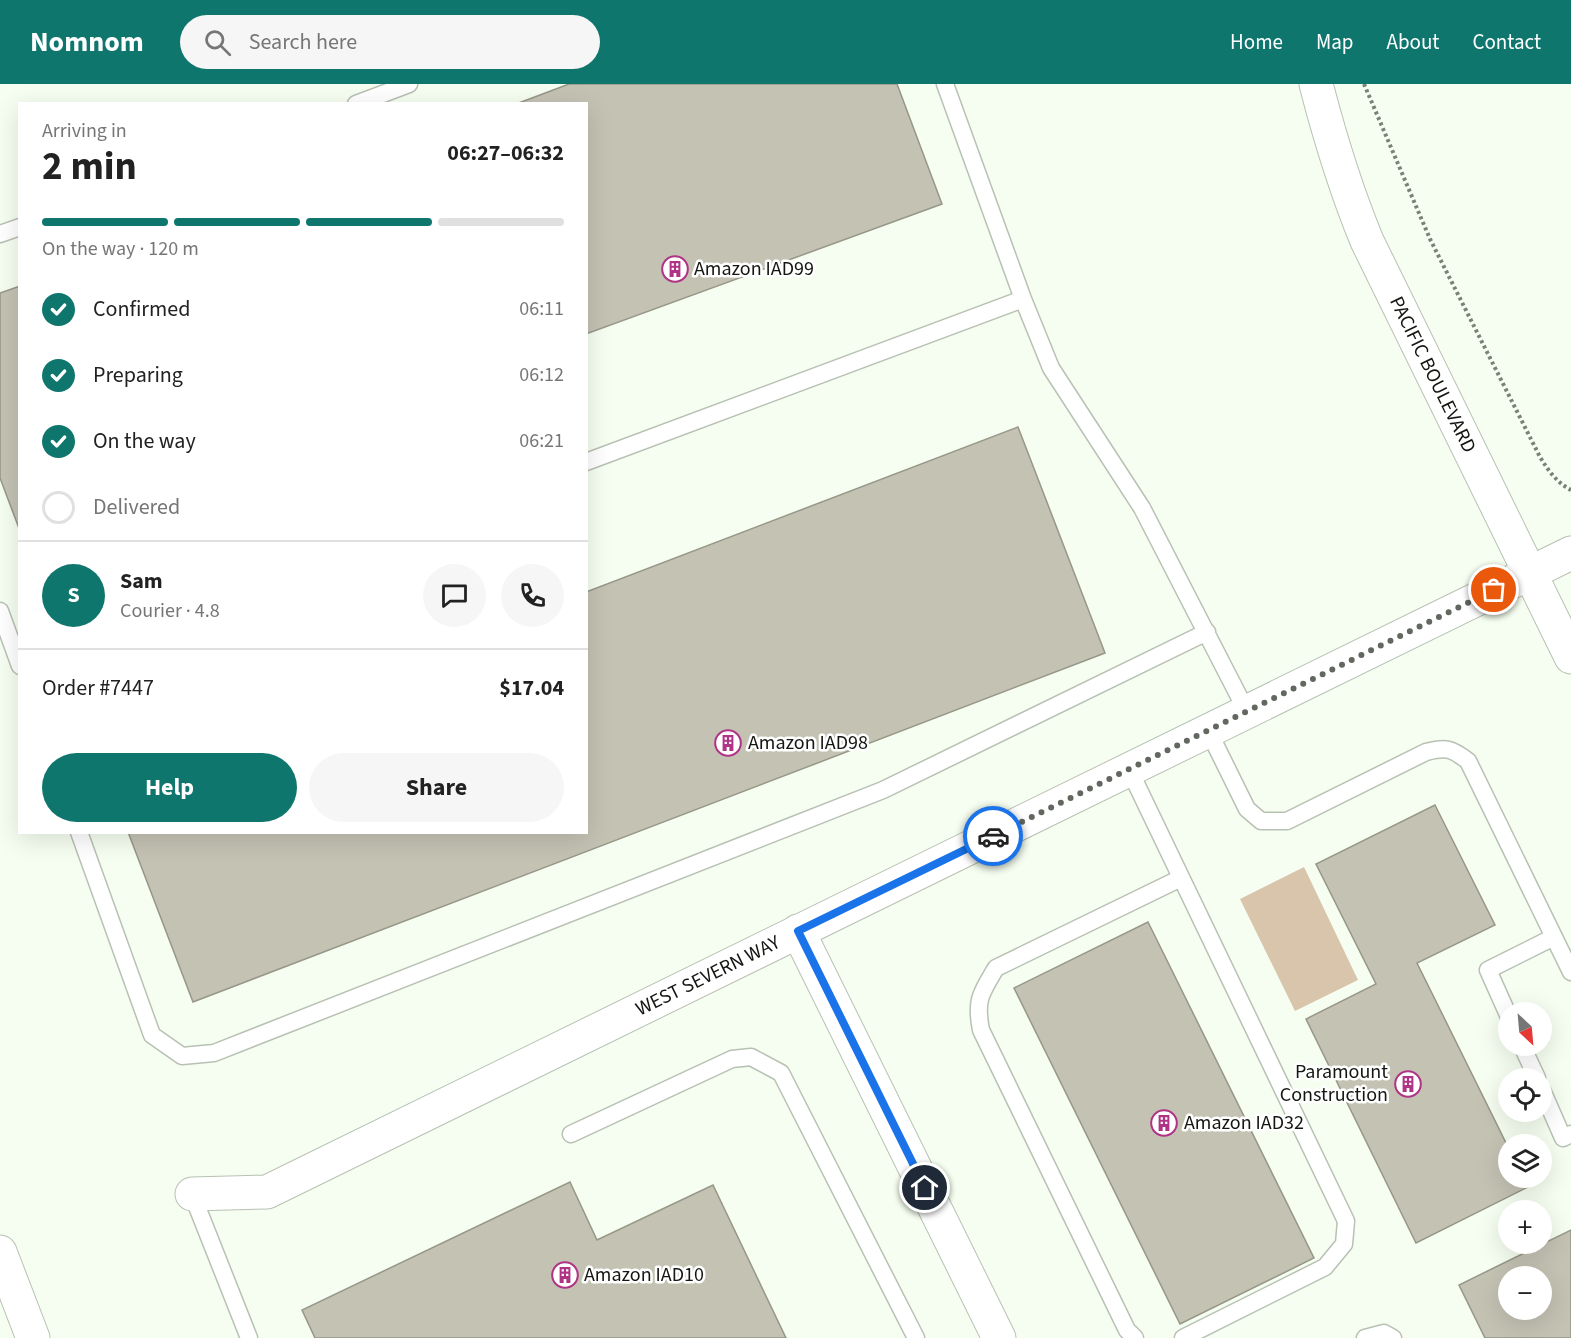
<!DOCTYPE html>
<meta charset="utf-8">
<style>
body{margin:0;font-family:"Source Sans 3",sans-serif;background:#f6f6f6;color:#222;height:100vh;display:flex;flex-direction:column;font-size:22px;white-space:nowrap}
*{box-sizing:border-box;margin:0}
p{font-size:20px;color:#767676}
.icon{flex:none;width:33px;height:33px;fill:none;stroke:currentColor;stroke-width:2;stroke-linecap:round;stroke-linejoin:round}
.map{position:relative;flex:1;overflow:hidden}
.side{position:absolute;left:18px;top:18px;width:570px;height:732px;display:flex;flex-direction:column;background:#fff;border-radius:0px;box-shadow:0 6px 24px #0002}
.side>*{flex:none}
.needle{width:39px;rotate:154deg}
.tools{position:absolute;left:1498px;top:918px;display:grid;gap:12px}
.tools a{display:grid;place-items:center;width:54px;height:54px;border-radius:50%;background:#fff;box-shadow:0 6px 24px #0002;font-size:30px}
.pin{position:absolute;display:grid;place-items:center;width:51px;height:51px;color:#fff;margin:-26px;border:3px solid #fff;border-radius:50%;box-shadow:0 2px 6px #0007}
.courier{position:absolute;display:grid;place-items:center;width:60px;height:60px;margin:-30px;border:4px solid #1a73e8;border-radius:50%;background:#fff;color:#222;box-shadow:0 2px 8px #0007}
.overview em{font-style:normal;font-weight:700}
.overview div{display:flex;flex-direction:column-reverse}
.overview{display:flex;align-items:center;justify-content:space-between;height:102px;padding:0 24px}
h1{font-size:39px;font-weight:700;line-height:45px}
.bar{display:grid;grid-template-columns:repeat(4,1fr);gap:9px 6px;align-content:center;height:72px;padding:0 24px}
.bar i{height:8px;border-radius:4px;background:#e0e0e0}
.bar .selected{background:#0f766e}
.bar p{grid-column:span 4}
.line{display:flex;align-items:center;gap:15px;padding:0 24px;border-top:2px solid #e0e0e0}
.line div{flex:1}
.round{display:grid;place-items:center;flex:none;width:63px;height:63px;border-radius:32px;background:#f6f6f6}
ol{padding:0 24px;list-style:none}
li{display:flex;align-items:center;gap:18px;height:66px}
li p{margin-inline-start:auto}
li .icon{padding:6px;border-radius:50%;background:#0f766e;color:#fff;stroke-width:4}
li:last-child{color:#767676}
li i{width:33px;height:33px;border:3px solid #e0e0e0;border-radius:50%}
.button{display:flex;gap:12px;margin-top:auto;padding:12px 24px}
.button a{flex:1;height:69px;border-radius:36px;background:#0f766e;color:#fff;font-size:24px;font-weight:700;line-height:69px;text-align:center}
.button a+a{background:#f6f6f6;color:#222}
header{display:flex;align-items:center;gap:36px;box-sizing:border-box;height:84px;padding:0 30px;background:#0f766e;color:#fff}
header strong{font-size:28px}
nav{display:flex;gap:33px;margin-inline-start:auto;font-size:21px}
.search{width:420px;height:54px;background:#f6f6f6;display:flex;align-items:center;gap:15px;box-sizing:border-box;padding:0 21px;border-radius:33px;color:#767676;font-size:22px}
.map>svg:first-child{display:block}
.green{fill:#d9c5ab}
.building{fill:#c3c2b3;stroke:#979788;stroke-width:1.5;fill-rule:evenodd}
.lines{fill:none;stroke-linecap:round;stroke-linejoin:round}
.service-casing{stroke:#b8c1b4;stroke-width:19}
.minor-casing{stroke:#b8c1b4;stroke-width:35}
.secondary-casing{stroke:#b8c1b4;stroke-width:35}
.motorway-casing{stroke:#b8c1b4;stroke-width:35}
.path{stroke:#7b8178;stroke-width:4;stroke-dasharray:3 3;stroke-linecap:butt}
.service{stroke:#fff;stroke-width:16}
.minor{stroke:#fff;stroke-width:33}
.secondary{stroke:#fff;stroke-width:33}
.motorway{stroke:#fff;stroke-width:33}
.done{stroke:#62675f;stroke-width:6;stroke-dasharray:0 10.8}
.route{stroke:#1a73e8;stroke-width:8}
.labels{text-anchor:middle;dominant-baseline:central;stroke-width:5;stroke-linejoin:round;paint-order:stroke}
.poi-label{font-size:20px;fill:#131611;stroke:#fff;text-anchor:start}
.street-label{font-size:20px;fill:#131611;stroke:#fff}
</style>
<header>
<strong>Nomnom</strong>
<div class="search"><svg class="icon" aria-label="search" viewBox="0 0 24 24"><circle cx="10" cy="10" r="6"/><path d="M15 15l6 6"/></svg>Search here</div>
<nav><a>Home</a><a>Map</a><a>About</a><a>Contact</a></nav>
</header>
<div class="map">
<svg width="1571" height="1254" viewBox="0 0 1571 1254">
<rect width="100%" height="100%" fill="#f5fef0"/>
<path class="green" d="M1304,783l54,113 -63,31 -55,-112z"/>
<path class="building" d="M569,0h328l45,120 -356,130v-230h-70z
M20,202v245l-20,-53v-185z
M1018,343l87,226 -912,349 -65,-170h458v-240z
M1435,721l60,120 -78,38 92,186v29h14l5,9 -112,56 -110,-224 70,-35 -60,-120z
M1148,838l166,336 -134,66 -166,-336z
M570,1098l27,58 116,-55 73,153h-471l-13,-28z
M1571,1146v108h-86l-26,-53zM1509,1192h33v34h-33z"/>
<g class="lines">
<g class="service-casing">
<path id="service" d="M945,0l78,215 28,69 91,140 105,204
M356,20l53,-20
M0,150l20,-7
M586,378l437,-163
M0,527l20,55
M1208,646l39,79 14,12h26l139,-69c20,-5 25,-4 42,9l103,211
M1129,685l217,452 -2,23 -19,23 -142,71
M79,748l73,203 30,21 32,-3 669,-263 324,-158
M1509,933l-21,-47 66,-33
M1522,962l15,32
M1542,1006l21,48 8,-4
M571,1050l161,-75 19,-2 30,16 135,265
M192,1110l57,144
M1135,1254l-8,-8 -146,-300c-6,-30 0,-37 15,-62l185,-90
M1365,1254l19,-5 9,5"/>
</g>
<g class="minor-casing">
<g id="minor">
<path d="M798,847l201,407"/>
<path id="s1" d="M192,1110l75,-2 1304,-639"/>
</g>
</g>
<g class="secondary-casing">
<g id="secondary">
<path id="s2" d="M1316,0c14,54 30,106 51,157l204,416"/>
</g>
</g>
<g class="motorway-casing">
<path id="motorway" d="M0,1168l33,86"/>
</g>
<path class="path" d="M1364,0l66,155 110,218c8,13 16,25 31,33"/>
<use href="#service" class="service"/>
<use href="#minor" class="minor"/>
<use href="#secondary" class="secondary"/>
<use href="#motorway" class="motorway"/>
</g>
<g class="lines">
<path class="done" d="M993,752l501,-246"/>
<path class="route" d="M925,1104l-127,-257 195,-95"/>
</g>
<defs>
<g id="building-ring" transform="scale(1.35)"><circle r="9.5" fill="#fff" stroke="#b03485" stroke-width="1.5"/><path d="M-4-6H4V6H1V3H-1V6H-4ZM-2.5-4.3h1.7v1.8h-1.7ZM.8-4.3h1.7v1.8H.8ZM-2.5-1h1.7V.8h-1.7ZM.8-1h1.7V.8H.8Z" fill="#b03485"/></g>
</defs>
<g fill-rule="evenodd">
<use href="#building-ring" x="675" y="185"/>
<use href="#building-ring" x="728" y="659"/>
<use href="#building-ring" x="1408" y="1000"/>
<use href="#building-ring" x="1164" y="1039"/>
<use href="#building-ring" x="565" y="1191"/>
</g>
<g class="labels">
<g class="poi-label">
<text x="694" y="185">Amazon IAD99</text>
<text x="748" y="659">Amazon IAD98</text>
<text x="1388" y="988" text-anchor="end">Paramount<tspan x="1388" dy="23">Construction</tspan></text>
<text x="1184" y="1039">Amazon IAD32</text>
<text x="584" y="1191">Amazon IAD10</text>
</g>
<g class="street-label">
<text stroke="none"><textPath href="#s2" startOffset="314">PACIFIC BOULEVARD</textPath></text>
<text stroke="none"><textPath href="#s1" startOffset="566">WEST SEVERN WAY</textPath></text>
</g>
</g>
</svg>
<div class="tools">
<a><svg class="needle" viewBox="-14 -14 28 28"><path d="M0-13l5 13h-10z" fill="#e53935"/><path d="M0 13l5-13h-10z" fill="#767676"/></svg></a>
<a><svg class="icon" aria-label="locate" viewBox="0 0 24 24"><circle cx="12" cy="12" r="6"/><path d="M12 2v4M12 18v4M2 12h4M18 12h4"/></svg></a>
<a><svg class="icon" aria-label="layers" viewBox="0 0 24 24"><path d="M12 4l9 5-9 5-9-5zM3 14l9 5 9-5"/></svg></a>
<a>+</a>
<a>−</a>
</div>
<div class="pin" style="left:1494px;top:506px;background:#ea580c"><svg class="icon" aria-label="bag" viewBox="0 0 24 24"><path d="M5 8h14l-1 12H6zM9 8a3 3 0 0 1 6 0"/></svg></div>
<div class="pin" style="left:925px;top:1104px;background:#1f2937"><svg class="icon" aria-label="home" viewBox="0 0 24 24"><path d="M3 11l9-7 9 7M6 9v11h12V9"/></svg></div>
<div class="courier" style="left:993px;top:752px"><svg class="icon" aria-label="car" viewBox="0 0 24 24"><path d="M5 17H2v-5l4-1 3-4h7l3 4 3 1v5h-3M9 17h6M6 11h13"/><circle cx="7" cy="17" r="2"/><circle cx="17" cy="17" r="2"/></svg></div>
<section class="side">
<div class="overview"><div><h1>2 min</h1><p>Arriving in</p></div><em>06:27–06:32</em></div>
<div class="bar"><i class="selected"></i><i class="selected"></i><i class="selected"></i><i></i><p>On the way · 120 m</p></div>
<ol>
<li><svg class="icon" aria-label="check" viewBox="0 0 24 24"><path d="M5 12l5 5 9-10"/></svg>Confirmed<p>06:11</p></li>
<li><svg class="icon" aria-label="check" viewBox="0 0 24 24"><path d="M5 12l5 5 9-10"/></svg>Preparing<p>06:12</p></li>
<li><svg class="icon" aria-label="check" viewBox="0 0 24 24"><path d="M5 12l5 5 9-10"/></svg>On the way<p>06:21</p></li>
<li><i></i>Delivered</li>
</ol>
<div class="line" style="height:108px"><b class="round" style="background:#0f766e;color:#fff">S</b><div><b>Sam</b><p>Courier · 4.8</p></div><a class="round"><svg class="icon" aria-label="chat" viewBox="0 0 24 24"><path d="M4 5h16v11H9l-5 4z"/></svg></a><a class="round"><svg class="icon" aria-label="phone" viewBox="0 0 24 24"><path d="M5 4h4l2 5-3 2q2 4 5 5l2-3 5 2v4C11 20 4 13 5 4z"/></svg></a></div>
<div class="line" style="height:78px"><div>Order #7447</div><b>$17.04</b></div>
<div class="button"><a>Help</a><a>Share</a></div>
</section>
</div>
